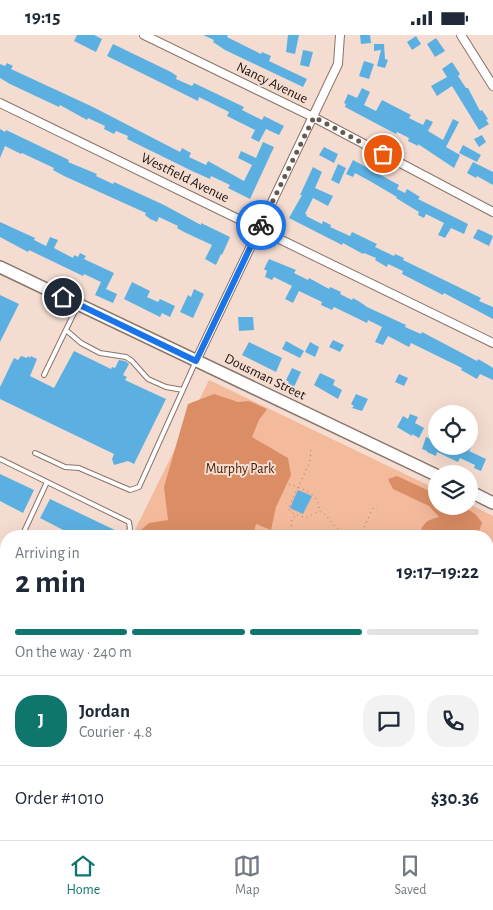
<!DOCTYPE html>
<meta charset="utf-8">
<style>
body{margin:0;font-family:"Alegreya Sans",sans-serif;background:#f2f2f3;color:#1f2937;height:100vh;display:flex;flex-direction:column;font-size:19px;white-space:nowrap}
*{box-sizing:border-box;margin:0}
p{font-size:16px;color:#747a83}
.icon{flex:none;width:28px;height:28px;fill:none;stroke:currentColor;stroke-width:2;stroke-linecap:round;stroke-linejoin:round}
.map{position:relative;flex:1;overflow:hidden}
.sheet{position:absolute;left:0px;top:495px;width:494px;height:310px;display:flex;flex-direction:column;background:#fff;border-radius:20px 20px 0 0;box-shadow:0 5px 20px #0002}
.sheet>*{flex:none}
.controls{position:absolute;left:428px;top:370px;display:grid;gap:10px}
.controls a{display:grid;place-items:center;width:50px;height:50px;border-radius:50%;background:#fff;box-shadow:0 5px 20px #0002;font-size:25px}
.pin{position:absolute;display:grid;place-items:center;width:42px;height:42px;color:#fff;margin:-21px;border:2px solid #fff;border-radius:50%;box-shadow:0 1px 5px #0007}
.courier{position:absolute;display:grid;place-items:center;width:50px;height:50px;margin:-25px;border:4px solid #1a73e8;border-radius:50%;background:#fff;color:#222;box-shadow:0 1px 6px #0007}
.overview em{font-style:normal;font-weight:600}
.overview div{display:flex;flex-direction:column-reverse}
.overview{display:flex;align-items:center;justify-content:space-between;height:85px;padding:0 15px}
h1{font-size:32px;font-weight:600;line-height:38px}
.bar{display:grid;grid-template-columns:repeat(4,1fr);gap:8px 5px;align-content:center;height:60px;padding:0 15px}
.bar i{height:6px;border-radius:4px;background:#e0e1e3}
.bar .current{background:#0f766e}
.bar p{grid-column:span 4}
.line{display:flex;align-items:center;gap:12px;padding:0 15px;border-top:1px solid #e0e1e3}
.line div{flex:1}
.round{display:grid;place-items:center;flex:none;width:52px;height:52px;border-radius:20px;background:#f2f2f3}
.status{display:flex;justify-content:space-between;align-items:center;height:35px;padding:0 25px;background:#fff;direction:ltr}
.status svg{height:14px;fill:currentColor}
.menu{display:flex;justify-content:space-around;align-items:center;height:70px;border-top:1px solid #e0e1e3;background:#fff;font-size:14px;color:#747a83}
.menu a{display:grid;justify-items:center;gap:2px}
.menu .current{color:#0f766e}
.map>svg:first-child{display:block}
.green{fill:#f4ba9c}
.forest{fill:#db8e65}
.building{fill:#5bb0e1}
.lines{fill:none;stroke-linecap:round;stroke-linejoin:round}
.lane-casing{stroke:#897469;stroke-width:6}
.street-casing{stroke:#897469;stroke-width:10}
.secondary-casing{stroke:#897469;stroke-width:14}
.primary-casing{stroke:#897469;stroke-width:15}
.path{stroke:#907f76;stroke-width:1;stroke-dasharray:1 4;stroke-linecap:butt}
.lane{stroke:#fff;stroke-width:4}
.street{stroke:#fff;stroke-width:8}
.secondary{stroke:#fff;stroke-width:11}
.primary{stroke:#fff;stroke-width:12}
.done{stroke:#675851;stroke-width:5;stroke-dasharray:0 9}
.route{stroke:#1a73e8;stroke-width:6}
.labels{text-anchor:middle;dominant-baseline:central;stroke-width:4;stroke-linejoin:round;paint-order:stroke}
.street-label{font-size:14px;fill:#1a110d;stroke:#f5dcd0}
.park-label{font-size:14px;fill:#4c1c00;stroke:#f5dcd0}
</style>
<div class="status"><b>19:15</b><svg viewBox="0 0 49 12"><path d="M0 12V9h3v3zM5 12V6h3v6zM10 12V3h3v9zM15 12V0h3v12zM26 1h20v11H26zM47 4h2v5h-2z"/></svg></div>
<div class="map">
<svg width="493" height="805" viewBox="0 0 493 805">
<rect width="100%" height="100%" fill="#f5dcd0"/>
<path class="green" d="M209,345l227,109v17h33v-2l24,12v167l-5,11v-158h-356z"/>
<path class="forest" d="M214,359l24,8 11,-1 18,8 -8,11 -7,17 36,21 3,17 -15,32 -5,23 -15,-6 -3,12h-119l15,-13 19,-3 -4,-33 24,-83z
M397,441l39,18v12c19,0 36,-1 46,17l-5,13h-60c8,-12 6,-15 22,-19l-10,-11 -36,-17 -5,-10z
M493,507v32l-5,-2v-27z
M493,543v85l-5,12v-92z"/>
<path class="building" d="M77,0h17l8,4 -6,13 -22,-11z
M203,0h25l-1,2 34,17 1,-2 9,4 -2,5 38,18 -4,8 -78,-37 -12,-8 1,-2z
M288,0h11l-4,19 -9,-2z
M360,0h10l1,8 -10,1z
M416,1l5,8 -9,6 -5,-8z
M436,3l9,13 -10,6 -8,-13z
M113,9l58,28 6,4 -1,3 16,7 2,-3 50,24 -2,3 20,10 2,-4 20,10 -5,9 -13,-6 -7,13 -8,-4 4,-8 -28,-14 2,-4 -30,-15 -1,4 -91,-45z
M374,9h10l1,15 3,1 -3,8 -8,-2 4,-16 -7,1z
M303,15l10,2 -4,15 -9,-2z
M364,26l10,3 -5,15 -10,-3z
M452,27l8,12 -2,2 8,12h2l12,23 2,-1 6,9 -2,1 3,4 -10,6 -27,-44 -15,10 -6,-10 16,-9 -5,-8z
M7,28l6,3 -2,3 82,38 87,45 2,-4 9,5 -2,4 17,8 2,-4 36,20 8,-16 -14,-7 3,-7 15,7 7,-16 11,5 -24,52 -22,-11 2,-3 -19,-9 -1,3 -18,-8 -65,-32 1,-3 -12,-5 -2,3 -10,-5 1,-3 -17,-8 -1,2 -27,-15 -1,2 -49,-23 -10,-6v-14l5,2z
M362,53l8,4 -6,13 12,6 6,-11 29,15 -2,3 14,7 3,-6 7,3 -5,9 15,9 10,-21 6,3 -13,25 14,8 -6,13 -36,-24v2l-10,-5 1,-3 -12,-6 -1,2 -51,-27 1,-3 -2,-1 4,-9 9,4z
M0,94l5,3 1,-2 63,30 -1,2 29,12 -1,2 17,8 1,-2 50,23 37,20v-2l29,14 -8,18 -1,-1 -5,11 -11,-6 7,-14 -28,-13 -7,-4 1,-2 -19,-9 -2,5 -7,-3 -5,-4 1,-2 -82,-37 -11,-6 1,-2 -32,-15 -1,1 -16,-8 -5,12z
M482,100l4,7 -7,5 -5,-8z
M463,110l18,10 -4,7 -18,-9z
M324,112l14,7 -4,9 -15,-8z
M353,125l46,25 -2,4 8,4 2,-4 13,8 -2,2 50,25 -4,10 -13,-6 -6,10 -7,-3 6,-12 -18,-9 -2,4 -6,-3 1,-3 -23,-14 1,-1 -29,-17 -13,-7 -2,4 -7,-3z
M473,127l20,10v13l-16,-9 -1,2 -9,-5z
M338,129l8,4 -7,16 -8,-4z
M313,132l9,5 -7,16 18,8 -5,10 -15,-8 -8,16h2l-1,2 16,8 1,-3 8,4 -1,2 20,9 2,-4 25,12 -2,3 19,9 1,-2 9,4 -1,2 78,38 -2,3 14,6v12l-49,-26 -1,2 -41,-21 1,-3 -15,-7 -1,3 -12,-7 1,-2 -12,-5 -1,1 -20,-11 -1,2 -53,-27 13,-23h-2z
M0,187l35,16 -1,2 12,6 4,-9 8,3 -4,8 19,10 1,-3 4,2 2,-4 6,3 -2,3 30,14 -8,16 11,5 -4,9 -18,-8 6,-13 -17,-8 -1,2 -54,-26 -1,2 -28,-15z
M478,194l15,7 -4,10 -16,-8z
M269,224l27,11 -2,3 14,7 1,-2 20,11 1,-2 11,5 -1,2 12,6 1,-2 7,4 7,5 39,18 -1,2 16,7 1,-2 55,29 1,-2 7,4 8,5v12l-13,-6 -3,5 -16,-9 1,-2 -51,-25 -2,4 -21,-11 -5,9 -8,-3 7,-15 -14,-7 -1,3 -33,-16 -2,3 -11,-5 1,-3 -23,-11 -6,12 -8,-4 7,-13 -18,-9 -2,3 -7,-3 2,-6 -3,-2z
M132,247l18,9 -3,6 11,5 2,-3 15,7 -5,11 -8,-4 -2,4 -36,-18z
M194,254l10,5 -11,24 -13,-6 8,-17 3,2z
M0,260l19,9 -19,38z
M238,282h15l1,13 -15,1z
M333,305l11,5 -4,7 -11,-5z
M286,306l18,10 -4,7 -18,-9z
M249,307l33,16 -6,14 -34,-17z
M310,307l9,5 -4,10 -10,-5z
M74,316l37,18 1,-2 3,1 4,-8 6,1 4,3 -6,11 4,2 -2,3 41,19 -32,65 -6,-3 -14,4 -2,-6 2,-5 -114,-55v-12l14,-29 4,2 3,-4 6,2 1,-2 2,2 1,-2 6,3 -7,17 24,12z
M292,333l9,4 -7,15 -6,-3 1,-2 -3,-2z
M320,338l15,7 -2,5 9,5 -4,9 -24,-14z
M399,339l9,4 -4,8 -9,-4z
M356,359l12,5 -6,12 -10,-3 2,-2 -3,-2z
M410,379l8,3 -3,6 9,5 -5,10 -7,-4v2l-15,-9 6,-11 5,3z
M426,402l10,4v5h11l13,6 3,-6h9l-3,5 17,8 -5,12 -7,-3 1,-3 -15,-7 -2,4 -21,-10 -1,4 -9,-4v-1l-5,-2z
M0,439l34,16 -11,23 -23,-12z
M298,455l14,6 -9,18 -13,-6z
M50,464l73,35 -1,2h-47l-35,-18z
M6,582v66l-6,-3v-50z
M0,737l6,3v22l-6,-3z
M154,799h34l13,6h-43l-3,-1z
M348,799h35l-3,6h-19z"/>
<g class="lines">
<g class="lane-casing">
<path id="lane" d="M66,295l15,13 19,10 26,4 6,4 16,18 18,8 17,3
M44,340l33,-68
M35,418l30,14 14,1 51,22 9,-3 56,-124
M0,424l129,63 1,7 -4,7
M22,501l25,-54
M0,548l6,-13
M0,769l2,3 -2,8
M83,799l14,6
M128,805l3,-6
M150,805l2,-3"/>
</g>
<g class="street-casing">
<path id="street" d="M144,0l169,82 180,95
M461,0l32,51
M0,68l493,240
M196,326l142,-297 2,-29
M0,791l6,3
M16,799l13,6"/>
</g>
<g class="secondary-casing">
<path id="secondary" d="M0,232l436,208
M469,456l24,12
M488,672l5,-11
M488,717l5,-12
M424,805l3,-6
M446,805l3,-6"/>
</g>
<g class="primary-casing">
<path id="primary" d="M0,672l6,3
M250,799l12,6
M275,799l13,6
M438,805l3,-6"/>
</g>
<path class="path" d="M311,415l-1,12 -22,47 6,5 12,4 13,-7 7,4 10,13 18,8
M289,449c14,5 30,9 30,26
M290,501l2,-16 3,-5
M360,501l13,-28 4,2"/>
<use href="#lane" class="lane"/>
<use href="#street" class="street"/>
<use href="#secondary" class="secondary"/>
<use href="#primary" class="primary"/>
</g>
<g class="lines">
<path class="done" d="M261,190l53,-108 69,37"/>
<path class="route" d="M63,262l133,64 65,-136"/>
</g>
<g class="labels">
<g class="street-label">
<text transform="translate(272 48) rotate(26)">Nancy Avenue</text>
<text transform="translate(185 143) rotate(26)">Westfield Avenue</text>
<text transform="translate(265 342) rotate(26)">Dousman Street</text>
</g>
<g class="park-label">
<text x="240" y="434">Murphy Park</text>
</g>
</g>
</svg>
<div class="controls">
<a><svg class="icon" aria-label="locate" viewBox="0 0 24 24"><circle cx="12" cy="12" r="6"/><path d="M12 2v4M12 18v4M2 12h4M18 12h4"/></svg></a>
<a><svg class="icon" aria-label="layers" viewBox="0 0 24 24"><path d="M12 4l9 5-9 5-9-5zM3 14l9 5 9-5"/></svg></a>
</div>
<div class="pin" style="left:383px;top:119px;background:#ea580c"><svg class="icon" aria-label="bag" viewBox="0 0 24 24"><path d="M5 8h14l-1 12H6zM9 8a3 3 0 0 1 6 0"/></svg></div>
<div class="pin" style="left:63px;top:262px;background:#1f2937"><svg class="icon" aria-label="home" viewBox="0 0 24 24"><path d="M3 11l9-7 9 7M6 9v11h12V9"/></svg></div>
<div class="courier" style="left:261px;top:190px"><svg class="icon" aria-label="bike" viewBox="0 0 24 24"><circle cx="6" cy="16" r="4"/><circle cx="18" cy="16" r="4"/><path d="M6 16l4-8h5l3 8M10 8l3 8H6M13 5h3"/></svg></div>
<section class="sheet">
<div class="overview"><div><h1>2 min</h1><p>Arriving in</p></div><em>19:17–19:22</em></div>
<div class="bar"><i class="current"></i><i class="current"></i><i class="current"></i><i></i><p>On the way · 240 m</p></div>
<div class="line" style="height:90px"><b class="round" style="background:#0f766e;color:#fff">J</b><div><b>Jordan</b><p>Courier · 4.8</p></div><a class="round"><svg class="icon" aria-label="chat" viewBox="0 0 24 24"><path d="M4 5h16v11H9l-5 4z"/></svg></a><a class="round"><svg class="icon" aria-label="phone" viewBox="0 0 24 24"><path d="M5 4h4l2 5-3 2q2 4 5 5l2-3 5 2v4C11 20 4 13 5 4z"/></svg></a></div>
<div class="line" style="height:65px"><div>Order #1010</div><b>$30.36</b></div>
</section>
</div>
<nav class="menu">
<a class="current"><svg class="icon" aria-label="home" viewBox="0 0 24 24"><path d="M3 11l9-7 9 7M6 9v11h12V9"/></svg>Home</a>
<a><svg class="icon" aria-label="map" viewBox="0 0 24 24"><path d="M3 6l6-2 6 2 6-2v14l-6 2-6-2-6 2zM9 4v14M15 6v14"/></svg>Map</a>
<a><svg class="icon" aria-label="saved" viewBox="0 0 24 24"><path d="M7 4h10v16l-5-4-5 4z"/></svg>Saved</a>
</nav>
